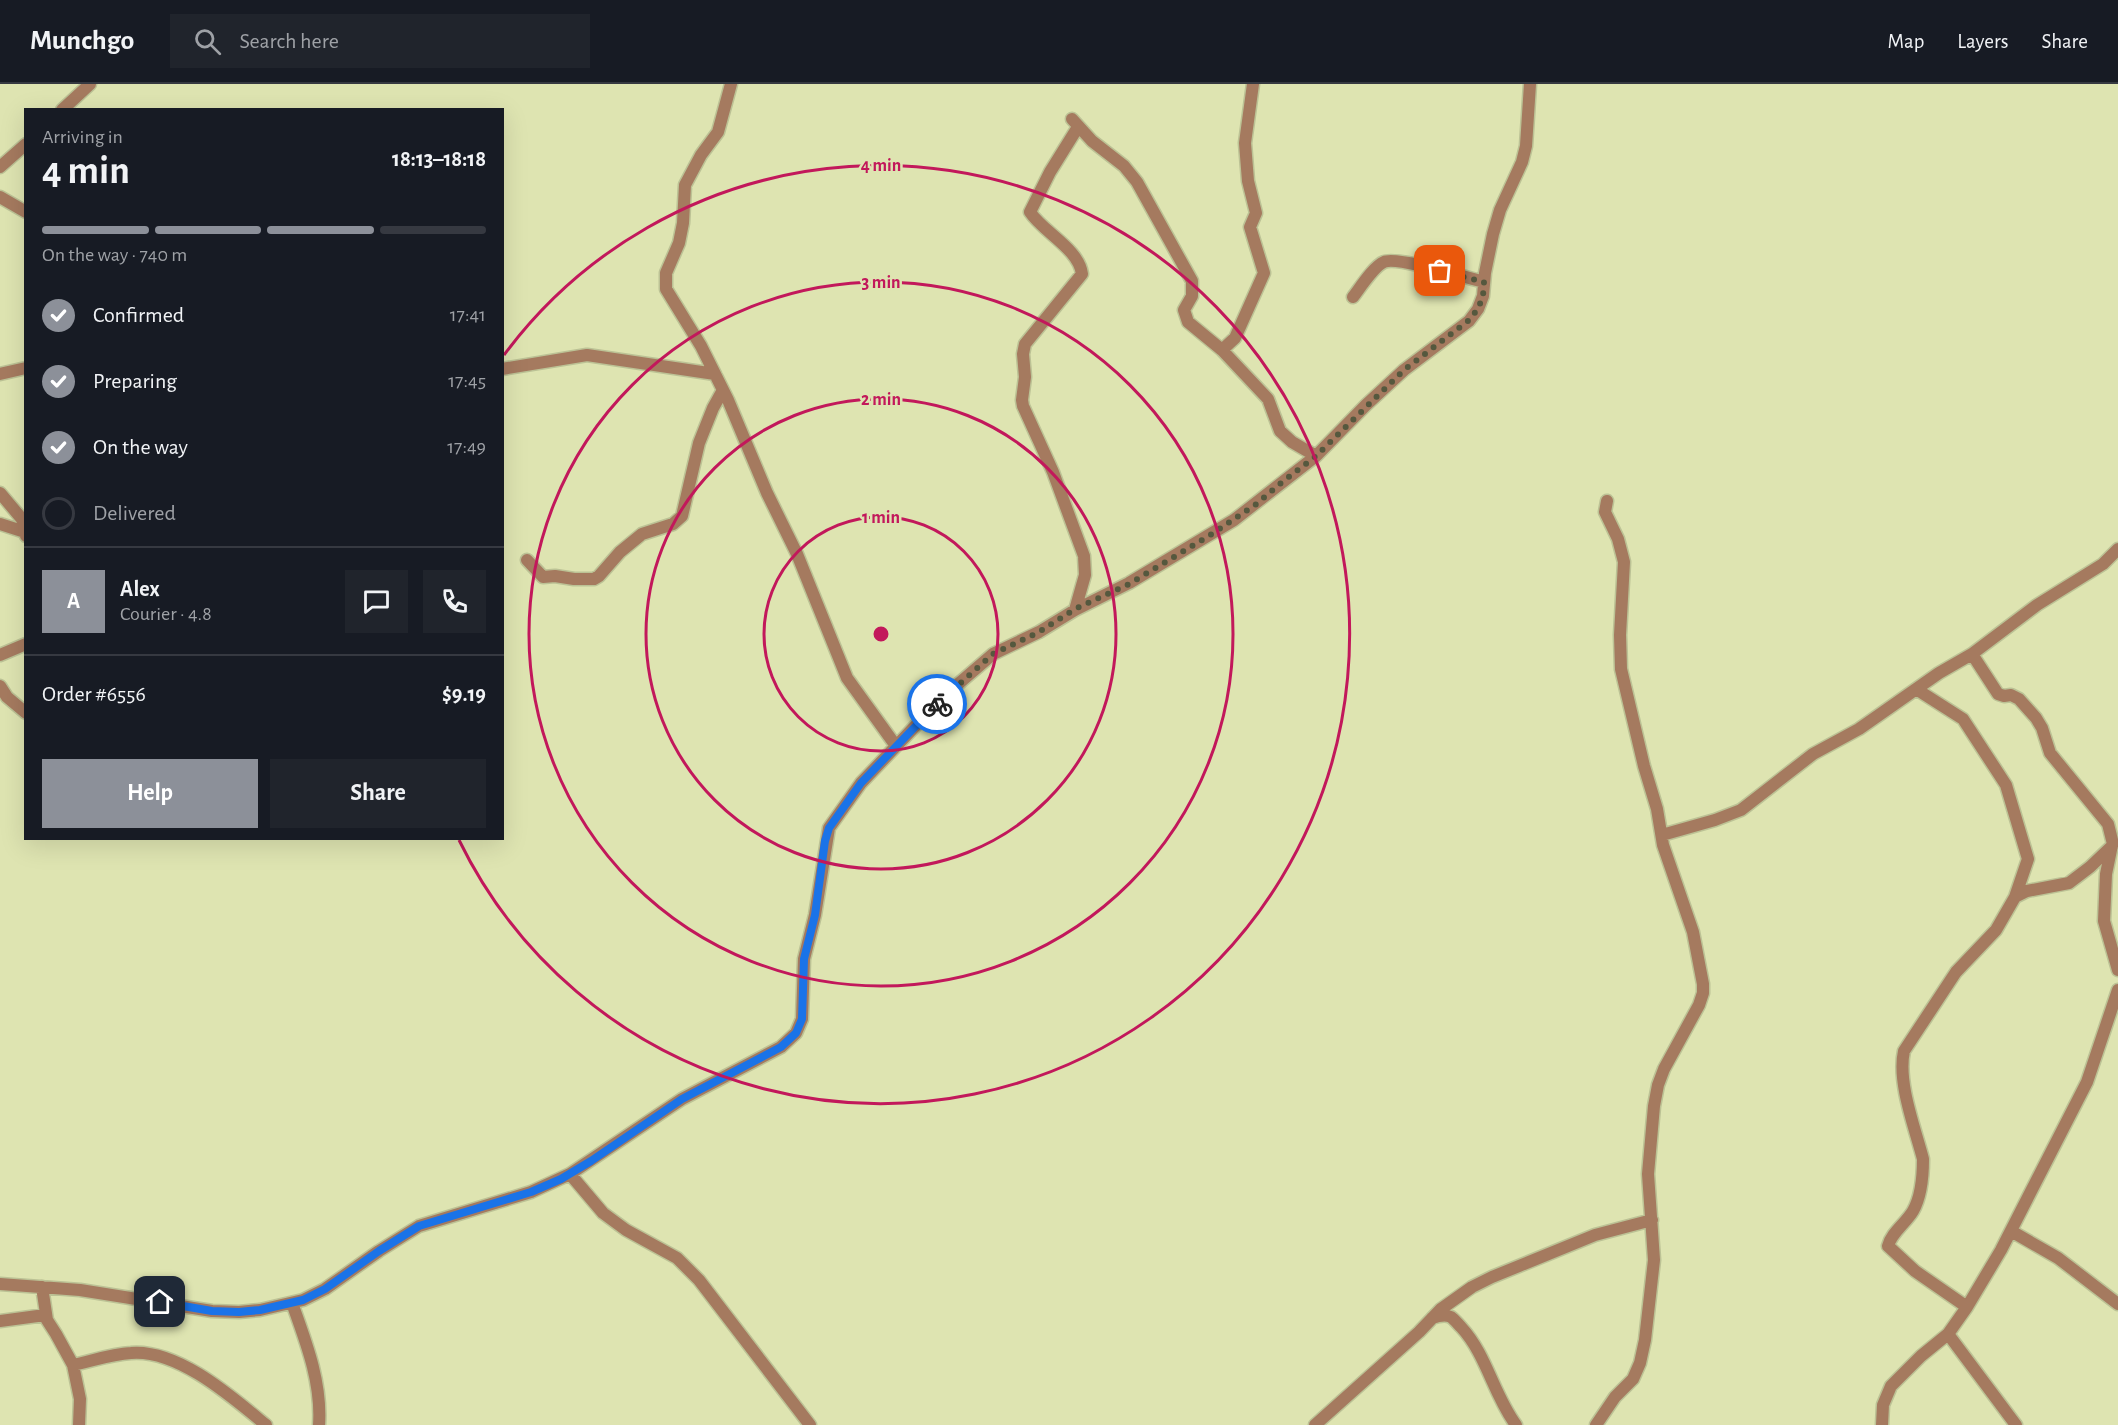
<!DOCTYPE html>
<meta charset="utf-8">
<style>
body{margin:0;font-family:"Alegreya Sans",sans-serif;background:#20242c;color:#f1f3f6;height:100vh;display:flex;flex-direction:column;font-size:22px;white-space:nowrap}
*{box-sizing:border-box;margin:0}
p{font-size:20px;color:#9ea1a6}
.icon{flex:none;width:33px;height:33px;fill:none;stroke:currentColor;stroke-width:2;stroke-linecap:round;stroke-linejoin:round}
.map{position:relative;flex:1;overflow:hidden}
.panel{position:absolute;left:24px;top:24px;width:480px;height:732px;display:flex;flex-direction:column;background:#171b24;border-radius:0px;box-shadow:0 6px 24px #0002}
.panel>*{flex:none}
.pin{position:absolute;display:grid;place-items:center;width:51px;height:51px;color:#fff;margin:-26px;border-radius:12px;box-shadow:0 3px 9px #0006}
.courier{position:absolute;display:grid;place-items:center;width:60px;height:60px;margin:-30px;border:4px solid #1a73e8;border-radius:50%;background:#fff;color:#222;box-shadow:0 2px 8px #0007}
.overview em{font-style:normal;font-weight:700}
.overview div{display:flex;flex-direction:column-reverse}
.overview{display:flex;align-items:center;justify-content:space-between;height:102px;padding:0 18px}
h1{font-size:39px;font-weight:700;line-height:45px}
.bar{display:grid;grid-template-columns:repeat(4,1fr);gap:9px 6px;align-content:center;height:72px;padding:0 18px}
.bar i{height:8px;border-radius:4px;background:#363941}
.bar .active{background:#8c9099}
.bar p{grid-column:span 4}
.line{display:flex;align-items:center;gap:15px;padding:0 18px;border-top:2px solid #363941}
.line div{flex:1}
.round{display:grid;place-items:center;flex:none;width:63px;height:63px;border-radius:0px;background:#20242c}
ol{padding:0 18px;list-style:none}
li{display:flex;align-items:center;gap:18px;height:66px}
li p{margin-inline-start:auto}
li .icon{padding:6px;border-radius:50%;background:#8c9099;color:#fff;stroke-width:4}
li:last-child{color:#9ea1a6}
li i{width:33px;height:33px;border:3px solid #363941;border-radius:50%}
.cta{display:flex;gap:12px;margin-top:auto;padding:12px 18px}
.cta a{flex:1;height:69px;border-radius:0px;background:#8c9099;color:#fff;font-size:24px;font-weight:700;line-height:69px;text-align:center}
.cta a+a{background:#20242c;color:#f1f3f6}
header{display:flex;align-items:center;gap:36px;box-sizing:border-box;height:84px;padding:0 30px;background:#171b24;border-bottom:2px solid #363941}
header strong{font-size:28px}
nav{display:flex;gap:33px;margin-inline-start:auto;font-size:21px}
.search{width:420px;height:54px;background:#20242c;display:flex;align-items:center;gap:15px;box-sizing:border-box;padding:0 21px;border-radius:0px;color:#9ea1a6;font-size:22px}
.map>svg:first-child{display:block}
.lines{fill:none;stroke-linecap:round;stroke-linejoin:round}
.street-casing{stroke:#bcc295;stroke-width:15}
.street{stroke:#a57a5f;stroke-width:12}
.done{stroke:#55583e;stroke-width:6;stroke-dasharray:0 10.8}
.route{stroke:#1a73e8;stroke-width:8}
.ring{fill:none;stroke:#c2185b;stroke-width:3}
.centre{fill:#c2185b;stroke:#dee4b1;stroke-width:3}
.ring-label{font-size:18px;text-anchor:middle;font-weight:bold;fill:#c2185b;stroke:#dee4b1;stroke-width:5;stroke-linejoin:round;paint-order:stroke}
</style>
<header>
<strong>Munchgo</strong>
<div class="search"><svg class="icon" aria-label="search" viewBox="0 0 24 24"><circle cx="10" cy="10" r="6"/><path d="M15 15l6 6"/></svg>Search here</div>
<nav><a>Map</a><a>Layers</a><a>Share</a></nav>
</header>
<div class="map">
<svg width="2118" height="1341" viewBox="0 0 2118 1341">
<rect width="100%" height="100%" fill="#dee4b1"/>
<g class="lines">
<g class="street-casing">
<path id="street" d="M731,0l-13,48 -17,23 -16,30 -2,38 -4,20 -13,30v16l35,57 27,54 39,93 30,61 50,124 49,68
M62,26l28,-26
M1072,35l20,22 32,25 13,16 55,99v15l-8,14 4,12 34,28 46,49 12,32 12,11 24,14
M0,83l26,-23
M0,113l26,15
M1353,213c7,-9 21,-31 31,-35 12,-6 84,16 100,20
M1222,266l13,-12 29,-65 -14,-46 6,-14 -8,-32 -3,-38 8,-59
M502,285l85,-14 128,19
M0,290l26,-6
M0,409l22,26 4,17
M0,440l25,8
M527,476l16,17 12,-1 19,3h20l5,-3 21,-24 22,-18 31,-10 9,-8 17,-73 14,-35 10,-18
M1075,526l10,-35 -1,-19 -31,-84 -30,-66 -1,-6 3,-23 -2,-23 2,-10 57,-70c-3,-25 -39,-42 -52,-62l20,-40 28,-45
M1972,570l26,40 6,2 7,-1 8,4 17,19 6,10 8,25 58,71 5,20
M0,571l26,-11
M0,602l7,11 19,16
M1916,605l47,30 43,66 22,74 -13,38
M1662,751l53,-15 26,-10 72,-56 46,-25 80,-56 33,-19 65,-49 66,-41 15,-15
M2112,761l-6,29 -2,47 14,49
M570,1090l33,39 23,17 51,28 22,22 111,145
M2011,1147l47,27 60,46
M0,1200l80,6 132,21 27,1 21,-2 43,-10 22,-11 54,-38 40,-25 112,-34 39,-18 112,-75 99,-52 15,-14 6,-14 2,-60 11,-44 14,-87 32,-45 82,-86 50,-43 46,-22 36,-22 54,-27 105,-63 82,-64 50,-51 38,-35 65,-49 9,-12 5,-13 2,-23 8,-39 7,-24 22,-48 4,-16 4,-62
M42,1203l5,33 9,14 17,31 7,34 -1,26
M292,1219c14,39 30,80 27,122
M1967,1223l-52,-36 -27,-25c3,-13 18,-23 25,-35 8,-14 10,-36 10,-52 -8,-31 -26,-77 -19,-108l52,-79 40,-42 19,-33 12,-6 42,-8 21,-16 22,-21
M1432,1234c6,-2 13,-4 19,-1 3,2 7,7 10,10 26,28 32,67 55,98
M0,1237l45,-6
M1948,1250l68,91
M73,1281c19,-4 38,-11 58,-12 47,-4 101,44 135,72
M1315,1341l104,-93 22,-23 31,-22 20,-10 103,-42 57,-15
M1596,1341l19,-28 18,-18 7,-16 5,-23 9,-80 -6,-86 6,-68 4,-21 6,-16 35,-64 4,-12v-9l-10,-52 -30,-87 -6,-36 -13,-43 -23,-97 -1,-34 4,-73 -6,-23 -13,-27 2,-11
M1882,1341l1,-20 8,-19 30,-30 27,-22 19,-27 34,-57 86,-168 31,-92"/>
</g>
<use href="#street" class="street"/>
</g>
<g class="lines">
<path class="done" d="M937,620l56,-50 46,-22 36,-23 54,-25 83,-50 43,-29 26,-22 35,-27 88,-86 64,-49 10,-12 5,-13 1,-14 -44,-11"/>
<path class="route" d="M160,1218l52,9 27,1 21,-2 43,-10 22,-11 54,-38 40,-25 112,-34 30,-13 30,-18 91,-62 99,-52 15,-14 6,-14 2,-60 11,-44 10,-74 4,-13 32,-45 76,-79"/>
</g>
<g class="ring">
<circle cx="881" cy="550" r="117"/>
<circle cx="881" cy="550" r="235"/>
<circle cx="881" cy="550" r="352"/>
<path d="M504 271A469 469 0 1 1 459 756"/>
</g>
<circle cx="881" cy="550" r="9" class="centre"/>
<g class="ring-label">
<text x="881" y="87">4 min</text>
<text x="881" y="204">3 min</text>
<text x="881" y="321">2 min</text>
<text x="881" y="439">1 min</text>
</g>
</svg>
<div class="pin" style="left:1440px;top:187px;background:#ea580c"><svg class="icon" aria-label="bag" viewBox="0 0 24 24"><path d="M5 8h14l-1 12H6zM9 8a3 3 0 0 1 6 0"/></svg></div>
<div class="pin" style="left:160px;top:1218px;background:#1f2937"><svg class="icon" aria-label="home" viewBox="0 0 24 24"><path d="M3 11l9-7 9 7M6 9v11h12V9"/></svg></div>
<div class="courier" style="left:937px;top:620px"><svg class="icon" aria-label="bike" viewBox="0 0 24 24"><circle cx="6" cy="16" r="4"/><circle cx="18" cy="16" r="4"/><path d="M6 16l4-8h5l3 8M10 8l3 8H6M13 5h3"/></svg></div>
<section class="panel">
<div class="overview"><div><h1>4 min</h1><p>Arriving in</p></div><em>18:13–18:18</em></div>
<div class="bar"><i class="active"></i><i class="active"></i><i class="active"></i><i></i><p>On the way · 740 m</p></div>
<ol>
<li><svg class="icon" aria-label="check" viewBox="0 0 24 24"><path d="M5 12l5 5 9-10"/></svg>Confirmed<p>17:41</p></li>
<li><svg class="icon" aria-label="check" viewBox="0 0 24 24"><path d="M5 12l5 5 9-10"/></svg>Preparing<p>17:45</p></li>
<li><svg class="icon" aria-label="check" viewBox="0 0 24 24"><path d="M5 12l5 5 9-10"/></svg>On the way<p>17:49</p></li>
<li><i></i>Delivered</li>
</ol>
<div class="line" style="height:108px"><b class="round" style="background:#8c9099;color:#fff">A</b><div><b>Alex</b><p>Courier · 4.8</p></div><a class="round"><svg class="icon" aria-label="chat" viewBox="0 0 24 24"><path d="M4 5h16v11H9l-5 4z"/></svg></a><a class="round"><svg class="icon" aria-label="phone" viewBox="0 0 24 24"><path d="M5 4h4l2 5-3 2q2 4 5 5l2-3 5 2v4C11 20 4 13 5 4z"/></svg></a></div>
<div class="line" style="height:78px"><div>Order #6556</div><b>$9.19</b></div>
<div class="cta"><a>Help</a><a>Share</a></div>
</section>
</div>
